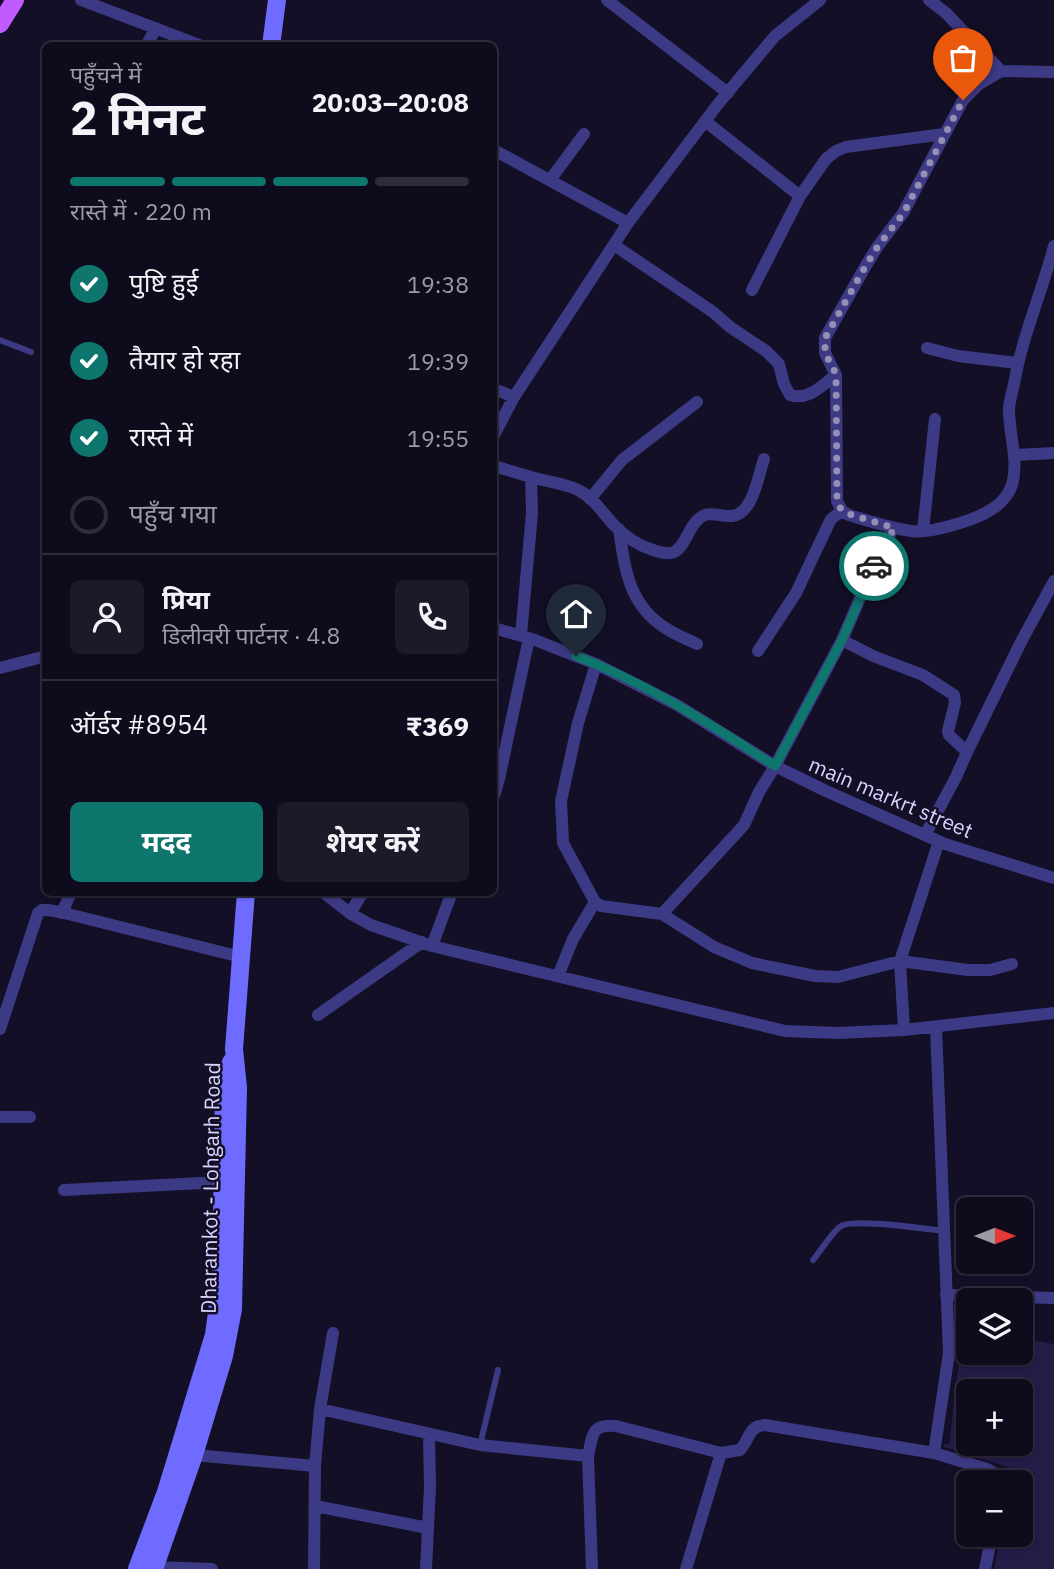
<!DOCTYPE html>
<html lang="hi">
<meta charset="utf-8">
<style>
body{margin:0;font-family:"IBM Plex Sans","Noto Sans Devanagari",sans-serif;background:#1c1929;color:#f1f3f6;height:100vh;display:flex;flex-direction:column;font-size:26px;white-space:nowrap}
*{box-sizing:border-box;margin:0}
p{font-size:23px;color:#9b9ba3}
.icon{flex:none;width:38px;height:38px;fill:none;stroke:currentColor;stroke-width:2;stroke-linecap:round;stroke-linejoin:round}
.map{position:relative;flex:1;overflow:hidden}
.panel{position:absolute;left:42px;top:42px;width:455px;height:854px;display:flex;flex-direction:column;background:#0e0b1c;border-radius:10px;box-shadow:0 2px 5px #0004,0 0 0 2px #2e2b3b}
.panel>*{flex:none}
.needle{width:46px;rotate:90deg}
.buttons{position:absolute;left:956px;top:1197px;display:grid;gap:14px}
.buttons a{display:grid;place-items:center;width:77px;height:77px;border-radius:10px;background:#0e0b1c;box-shadow:0 2px 5px #0004,0 0 0 2px #2e2b3b;font-size:35px}
.pin{position:absolute;display:grid;place-items:center;width:60px;height:60px;color:#fff;margin:-72px -30px;border-radius:50% 50% 50% 0;rotate:-45deg;box-shadow:0 0 7px #0007}
.pin .icon{rotate:45deg}
.courier{position:absolute;display:grid;place-items:center;width:70px;height:70px;margin:-35px;border:5px solid #0f766e;border-radius:50%;background:#fff;color:#222;box-shadow:0 2px 9px #0007}
.head em{font-style:normal;font-weight:700}
.head div{display:flex;flex-direction:column-reverse}
.head{display:flex;align-items:center;justify-content:space-between;height:119px;padding:0 28px}
h1{font-size:46px;font-weight:700;line-height:52px}
.bar{display:grid;grid-template-columns:repeat(4,1fr);gap:10px 7px;align-content:center;height:84px;padding:0 28px}
.bar i{height:9px;border-radius:5px;background:#2e2b3b}
.bar .on{background:#0f766e}
.bar p{grid-column:span 4}
.line{display:flex;align-items:center;gap:18px;padding:0 28px;border-top:2px solid #2e2b3b}
.line div{flex:1}
.round{display:grid;place-items:center;flex:none;width:74px;height:74px;border-radius:10px;background:#1c1929}
ol{padding:0 28px;list-style:none}
li{display:flex;align-items:center;gap:21px;height:77px}
li p{margin-inline-start:auto}
li .icon{padding:7px;border-radius:50%;background:#0f766e;color:#fff;stroke-width:4}
li:last-child{color:#9b9ba3}
li i{width:38px;height:38px;border:4px solid #2e2b3b;border-radius:50%}
.action{display:flex;gap:14px;margin-top:auto;padding:14px 28px}
.action a{flex:1;height:80px;border-radius:10px;background:#0f766e;color:#fff;font-size:28px;font-weight:700;line-height:80px;text-align:center}
.action a+a{background:#1c1929;color:#f1f3f6}
.map>svg:first-child{display:block}
.building{fill:#241b47;fill-rule:evenodd}
.lines{fill:none;stroke-linecap:round;stroke-linejoin:round}
.lane{stroke:#3d3a85;stroke-width:6}
.street{stroke:#3d3a85;stroke-width:12}
.secondary{stroke:#6f6bff;stroke-width:18}
.primary{stroke:#c25bff;stroke-width:18}
.done{stroke:#948fb3;stroke-width:7;stroke-dasharray:0 12.6}
.route{stroke:#0f766e;stroke-width:9}
.labels{text-anchor:middle;dominant-baseline:central;stroke-width:5;stroke-linejoin:round;paint-order:stroke}
.street-label{font-size:21px;fill:#d9d4ff;stroke:#130f26}
</style>
<div class="map">
<svg width="1054" height="1569" viewBox="0 0 1054 1569">
<rect width="100%" height="100%" fill="#130f26"/>
<path class="building" d="M1020,1338l34,6v225h-60l7,-34h19v-53h-10l3,-10 -8,-6 -61,-19v-3h5l11,-91h60zM968,1391h52v53h-52z"/>
<g class="lines">
<path class="lane" d="M0,340l31,12
M813,1260c8,-9 19,-28 28,-34 13,-8 84,3 103,5
M480,1445l18,-75"/>
<path class="street" d="M81,0l121,46
M607,0l121,93
M929,0l17,13 55,58 53,1
M146,46l10,-18
M1001,71l-22,13 -16,16 -60,113 -25,33 -13,21 -40,71v15l11,22 1,126 5,10 7,4c20,6 41,13 62,16 19,3 65,-11 81,-22 9,-5 17,-15 20,-24 7,-25 -3,-50 -3,-75 0,-8 3,-17 5,-26 8,-47 28,-92 40,-138
M705,121l95,75
M494,150l134,73
M550,180l34,-46
M614,245l99,67 17,15 36,24 13,13 5,20 6,11c19,6 32,-10 46,-20
M752,290l48,-94 26,-37 10,-8 10,-4 98,-13
M927,348l31,8 59,7
M494,389l20,8
M494,435l20,-38 114,-174 90,-119 57,-68 45,-36
M1015,455l39,-2
M494,466l37,11 1,36 -11,122
M531,477c13,4 36,7 47,13 15,7 24,22 35,34 11,12 24,21 40,26 6,2 15,5 21,2 13,-6 15,-31 31,-37 8,-3 18,2 27,1 21,-2 26,-40 32,-57
M590,499l32,-39 75,-58
M619,529c6,41 10,77 48,100 9,6 20,10 30,15
M923,531l12,-112
M494,628l41,12 61,24 81,41 98,61 51,25 119,53 109,34
M842,640l31,16 50,19 31,20 1,8 -7,28 1,4 18,17 -11,25 -31,58
M758,651l38,-58 35,-74 11,-8
M0,668l46,-12
M967,752l54,-110 33,-61
M494,796l5,-17 30,-141
M323,892l28,22 20,11 61,21 353,85 53,2 66,-3 150,-17
M595,902l-32,-59 -2,-42 17,-78 18,-59
M62,913l9,-21
M350,913l13,-21
M662,914l82,-89 15,-33 16,-26 67,-126 28,-65 23,-47
M432,946l20,-54
M558,976l15,-37 22,-37 6,4 61,8 52,33 38,16 63,13 23,1 62,-16 68,9h22l22,-6
M318,1015l104,-73
M936,1027l13,326 -15,100 53,16 7,4 5,9
M0,1029l38,-116 4,-3h6l12,2 181,45
M904,1030l-4,-69 39,-120
M0,1117h30
M64,1190l158,-8
M946,1295l108,3
M320,1409l160,36 108,11
M721,1453l19,-3c10,-11 8,-24 25,-25l169,28
M194,1455l121,11
M315,1506l113,22
M154,1567l58,2
M314,1569l1,-103 5,-57 13,-76
M426,1569l4,-82 -1,-53
M592,1569l-4,-113c5,-22 3,-32 28,-30l105,27 -35,116
M985,1569l7,-34"/>
<path class="secondary" d="M271,46l6,-46
M137,1569l29,-77 48,-157 7,-53 3,-196 7,-24
M154,1569l40,-114 30,-99 9,-47 5,-221 -4,-39 12,-157"/>
<path class="primary" d="M0,24l15,-24"/>
</g>
<g class="lines">
<path class="done" d="M874,566l20,-38 -45,-14c-7,-3 -9,-5 -12,-13l-1,-127 -11,-21v-15l40,-71 13,-21 25,-32 60,-114"/>
<path class="route" d="M576,656c70,27 136,69 199,110l67,-126 32,-74"/>
</g>
<g class="labels">
<g class="street-label">
<text transform="translate(891 797) rotate(23)">main markrt street</text>
<text transform="translate(210 1188) rotate(-89)">Dharamkot - Lohgarh Road</text>
</g>
</g>
</svg>
<div class="buttons">
<a><svg class="needle" viewBox="-14 -14 28 28"><path d="M0-13l5 13h-10z" fill="#e53935"/><path d="M0 13l5-13h-10z" fill="#9b9ba3"/></svg></a>
<a><svg class="icon" aria-label="layers" viewBox="0 0 24 24"><path d="M12 4l9 5-9 5-9-5zM3 14l9 5 9-5"/></svg></a>
<a>+</a>
<a>−</a>
</div>
<div class="pin" style="left:963px;top:100px;background:#ea580c"><svg class="icon" aria-label="bag" viewBox="0 0 24 24"><path d="M5 8h14l-1 12H6zM9 8a3 3 0 0 1 6 0"/></svg></div>
<div class="pin" style="left:576px;top:656px;background:#1f2937"><svg class="icon" aria-label="home" viewBox="0 0 24 24"><path d="M3 11l9-7 9 7M6 9v11h12V9"/></svg></div>
<div class="courier" style="left:874px;top:566px"><svg class="icon" aria-label="car" viewBox="0 0 24 24"><path d="M5 17H2v-5l4-1 3-4h7l3 4 3 1v5h-3M9 17h6M6 11h13"/><circle cx="7" cy="17" r="2"/><circle cx="17" cy="17" r="2"/></svg></div>
<section class="panel">
<div class="head"><div><h1>2 मिनट</h1><p>पहुँचने में</p></div><em>20:03–20:08</em></div>
<div class="bar"><i class="on"></i><i class="on"></i><i class="on"></i><i></i><p>रास्ते में · 220 m</p></div>
<ol>
<li><svg class="icon" aria-label="check" viewBox="0 0 24 24"><path d="M5 12l5 5 9-10"/></svg>पुष्टि हुई<p>19:38</p></li>
<li><svg class="icon" aria-label="check" viewBox="0 0 24 24"><path d="M5 12l5 5 9-10"/></svg>तैयार हो रहा<p>19:39</p></li>
<li><svg class="icon" aria-label="check" viewBox="0 0 24 24"><path d="M5 12l5 5 9-10"/></svg>रास्ते में<p>19:55</p></li>
<li><i></i>पहुँच गया</li>
</ol>
<div class="line" style="height:126px"><a class="round"><svg class="icon" aria-label="person" viewBox="0 0 24 24"><circle cx="12" cy="8" r="4"/><path d="M4 21q1-7 8-7t8 7"/></svg></a><div><b>प्रिया</b><p>डिलीवरी पार्टनर · 4.8</p></div><a class="round"><svg class="icon" aria-label="phone" viewBox="0 0 24 24"><path d="M5 4h4l2 5-3 2q2 4 5 5l2-3 5 2v4C11 20 4 13 5 4z"/></svg></a></div>
<div class="line" style="height:91px"><div>ऑर्डर #8954</div><b>₹369</b></div>
<div class="action"><a>मदद</a><a>शेयर करें</a></div>
</section>
</div>
